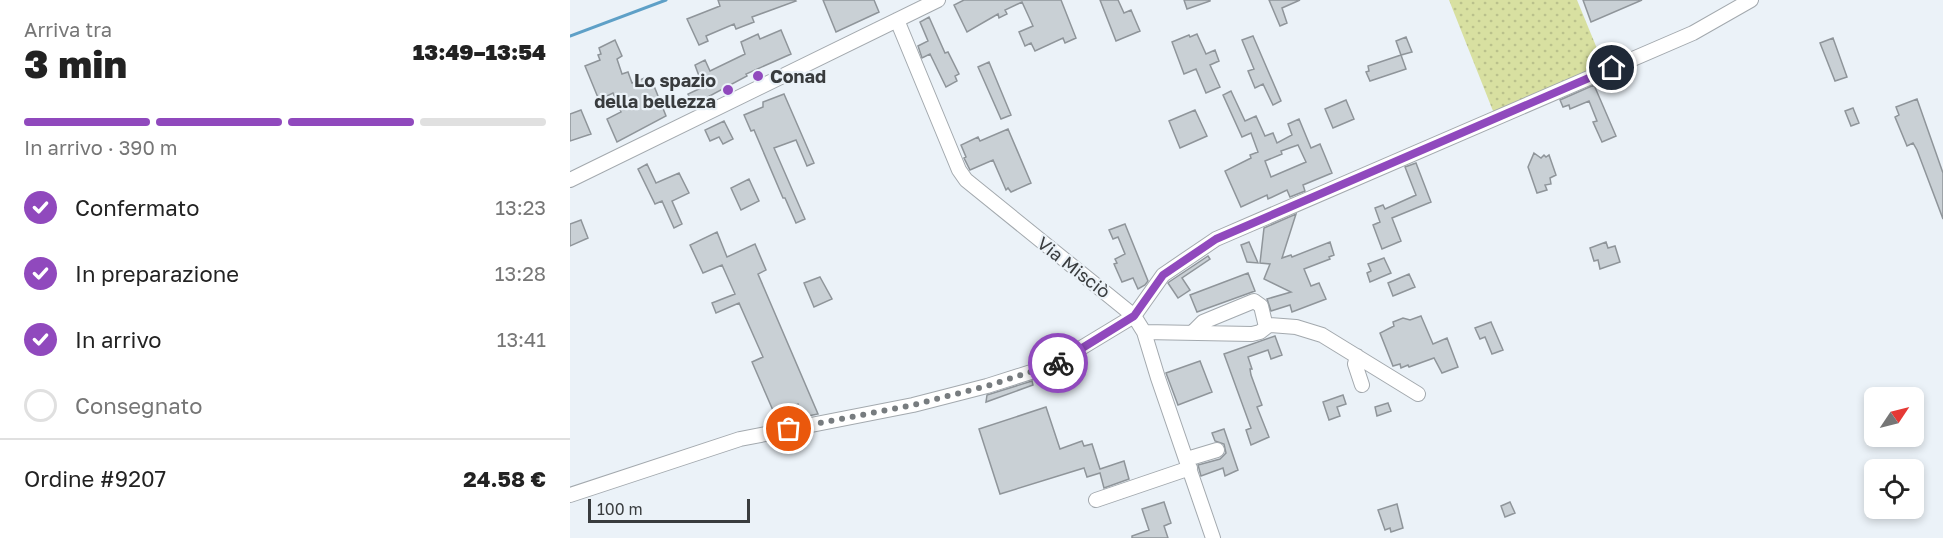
<!DOCTYPE html>
<html lang="it">
<meta charset="utf-8">
<style>
body{margin:0;font-family:"Golos Text",sans-serif;background:#f2f2f2;color:#222;height:100vh;display:flex;flex-direction:column;font-size:22px;white-space:nowrap}
*{box-sizing:border-box;margin:0}
p{font-size:20px;color:#767676}
.icon{flex:none;width:33px;height:33px;fill:none;stroke:currentColor;stroke-width:2;stroke-linecap:round;stroke-linejoin:round}
.map{position:relative;flex:1;overflow:hidden}
.drawer{display:flex;flex-direction:column;background:#fff;width:570px}
.drawer>*{flex:none}
.needle{width:39px;rotate:55deg}
.tools{position:absolute;left:1294px;top:387px;display:grid;gap:12px}
.tools a{display:grid;place-items:center;width:60px;height:60px;border-radius:9px;background:#fff;box-shadow:0 3px 9px #0003;font-size:30px}
.scale{position:absolute;left:18px;bottom:15px;width:162px;box-sizing:border-box;padding-left:6px;border:3px solid #393c3e;border-top:0;font-size:16px;line-height:21px;white-space:nowrap;color:#393c3e;-webkit-text-stroke:4px #ebf2f8;paint-order:stroke}
.pin{position:absolute;display:grid;place-items:center;width:51px;height:51px;color:#fff;margin:-26px;border:3px solid #fff;border-radius:50%;box-shadow:0 2px 6px #0007}
.courier{position:absolute;display:grid;place-items:center;width:60px;height:60px;margin:-30px;border:4px solid #9049bd;border-radius:50%;background:#fff;color:#222;box-shadow:0 2px 8px #0007}
.headline em{font-style:normal;font-weight:800}
.headline div{display:flex;flex-direction:column-reverse}
.headline{display:flex;align-items:center;justify-content:space-between;height:102px;padding:0 24px}
h1{font-size:39px;font-weight:800;line-height:45px}
.bar{display:grid;grid-template-columns:repeat(4,1fr);gap:9px 6px;align-content:center;height:72px;padding:0 24px}
.bar i{height:8px;border-radius:4px;background:#e0e0e0}
.bar .on{background:#9049bd}
.bar p{grid-column:span 4}
.line{display:flex;align-items:center;gap:15px;padding:0 24px;border-top:2px solid #e0e0e0}
.line div{flex:1}
ol{padding:0 24px;list-style:none}
li{display:flex;align-items:center;gap:18px;height:66px}
li p{margin-inline-start:auto}
li .icon{padding:6px;border-radius:50%;background:#9049bd;color:#fff;stroke-width:4}
li:last-child{color:#767676}
li i{width:33px;height:33px;border:3px solid #e0e0e0;border-radius:50%}
main{display:flex;flex:1;min-height:0}
.map>svg:first-child{display:block}
.grass{fill:url(#grass-dots)}
.lines{fill:none;stroke-linecap:round;stroke-linejoin:round}
.stream{stroke:#5ea0c7;stroke-width:3}
.building{fill:#c9d0d5;stroke:#8f959a;stroke-width:1.5;fill-rule:evenodd}
.minor-casing{stroke:#a3a9ae;stroke-width:16}
.minor{stroke:#fff;stroke-width:14}
.done{stroke:#777c7f;stroke-width:6;stroke-dasharray:0 10.8}
.route{stroke:#9049bd;stroke-width:8}
.poi-dot{fill:#9049bd;stroke:#ebf2f8;stroke-width:2}
.labels{text-anchor:middle;dominant-baseline:central;stroke-width:4.5;stroke-linejoin:round;paint-order:stroke}
.poi-label{font-size:18px;font-weight:bold;fill:#393c3e;stroke:#ebf2f8;text-anchor:start}
.street-label{font-size:18px;fill:#393c3e;stroke:#ebf2f8}
</style>
<main>
<section class="drawer">
<div class="headline"><div><h1>3 min</h1><p>Arriva tra</p></div><em>13:49–13:54</em></div>
<div class="bar"><i class="on"></i><i class="on"></i><i class="on"></i><i></i><p>In arrivo · 390 m</p></div>
<ol>
<li><svg class="icon" aria-label="check" viewBox="0 0 24 24"><path d="M5 12l5 5 9-10"/></svg>Confermato<p>13:23</p></li>
<li><svg class="icon" aria-label="check" viewBox="0 0 24 24"><path d="M5 12l5 5 9-10"/></svg>In preparazione<p>13:28</p></li>
<li><svg class="icon" aria-label="check" viewBox="0 0 24 24"><path d="M5 12l5 5 9-10"/></svg>In arrivo<p>13:41</p></li>
<li><i></i>Consegnato</li>
</ol>
<div class="line" style="height:78px"><div>Ordine #9207</div><b>24.58 €</b></div>
</section>
<div class="map">
<svg width="1373" height="538" viewBox="0 0 1373 538">
<defs>
<pattern id="grass-dots" width="8" height="8" patternUnits="userSpaceOnUse" patternTransform="scale(1.5)"><rect width="8" height="8" fill="#d8e0a1"/><path d="M2 2h.1M6 6h.1" fill="none" stroke="#bac18c" stroke-width="1.8" stroke-linecap="round"/></pattern>
</defs>
<rect width="100%" height="100%" fill="#ebf2f8"/>
<path class="grass" d="M879,0h128l28,68 -110,48z"/>
<g class="lines">
<path class="stream" d="M0,36l96,-36"/>
</g>
<path class="building" d="M148,0h77l1,1 -44,16 2,5 -18,7 -2,-5 -28,12 2,5 -9,4 -12,-26 33,-13z
M253,0h51l5,12 -43,20z
M394,0h97l15,38 -11,5 -2,-5 -28,13 -4,-8 -6,3 -6,-14 14,-6 -11,-24 -17,8 2,4 -8,4 -1,-4 -31,18 -13,-27z
M530,0h18l6,13 7,-3 9,21 -24,10z
M614,0h26v1l-23,8z
M699,0h31l-18,8 5,15 -7,3z
M1013,0h59l-51,22z
M359,17l16,36 3,-1 11,22 -4,2 2,5 -11,6 -16,-33 -8,4 -4,-12 10,-5 -8,-19z
M211,30l10,24 -45,20 1,2 -54,29 -5,-11 15,-7 -8,-22 10,-5 5,11 35,-17 -4,-12 17,-8 2,5z
M627,34l9,20 9,-4 4,11 -9,4 10,22 -14,6 -10,-24 -12,5 -12,-32 17,-7 1,2z
M683,36l28,65 -8,4 -10,-21 -8,4 -7,-17 6,-2 -12,-29z
M836,37l6,15 -11,3 -5,-14z
M1263,38l14,39 -12,4 -15,-38z
M45,40l7,16 -5,3 5,15 6,-2 4,11 18,-7 16,40 -49,26 -10,-23 14,-7 -8,-19 -14,7 -14,-34 15,-6 -2,-5 3,-1 -2,-6z
M831,55l5,14 -36,12 -4,-9 3,-1 -1,-5z
M419,62l22,53 -10,4 -23,-52z
M1024,85l22,51 -14,6 -9,-20 4,-1 -8,-20 -19,8 -1,-4 -6,2 -3,-7z
M661,91l14,30 11,-5 9,20 8,-3 4,10 15,-8 -4,-11 11,-5 12,29 9,-4 12,29 -29,12 2,6 -15,6 -3,-7 -19,9 -1,-4 -26,12 -16,-36 26,-13 -1,-3 8,-3 -7,-19 -9,4 -19,-42zM728,145l8,17 -35,15 -6,-16 17,-7 -1,-3z
M214,94l30,69 -7,3 -11,-26 -22,8 31,71 -9,4 -11,-25h-2l-29,-68 -3,1 -7,-16 19,-8v-5z
M1347,99l26,74v46l-26,-69 -4,-7 -6,3 -12,-29 4,-2 -3,-8z
M776,100l8,19 -21,9 -8,-19z
M1283,108l6,15 -8,3 -6,-15z
M11,110l10,24 -21,7v-27z
M625,110l12,26 -27,12 -11,-27z
M154,121l9,18 -10,5 -4,-7 -9,4 -5,-11z
M438,129l23,54 -20,9 -3,-4 -2,2 -13,-30 -23,10 -6,-12 2,-1 -5,-12 17,-8 2,4z
M964,153l7,5 3,-3 2,2 3,-2 7,20 -6,3 1,6 -6,1 2,5 -10,3 -9,-26z
M846,163l15,39 -39,16 9,23 -19,8 -9,-24 7,-3 -5,-14 8,-3 2,4 31,-14 -11,-28z
M77,164l9,19 23,-10 10,20 -17,8 10,23 -8,4 -12,-27 -7,3 -17,-35z
M179,179l10,22 -18,9 -10,-22z
M726,214l-14,44 9,-3 1,2 38,-15 4,13 -5,2 1,2 -26,10 7,17 8,-3 7,16 -34,13 -2,-7 -19,6 -4,-12 24,-7 -27,-13 6,-15 -10,-1 4,-35z
M11,220l7,18 -18,8v-22z
M555,224l23,57 -3,4 -7,4 -5,-11 -11,4 -8,-18 3,-1 -2,-4 10,-5 -7,-17 -5,2 -4,-9z
M147,232l10,25 28,-13 11,26 -8,4 60,140 -15,3 -5,-13 -23,11 -23,-53 11,-5 -24,-54 -23,10 -4,-10 23,-9 -13,-29 -19,8 -13,-28z
M679,242l9,21 -11,-1 -6,-17z
M1036,242l2,6 7,-2 5,16 -20,7 -2,-9 -4,1 -4,-13z
M638,256l2,3 -28,19 8,12 -12,8 -10,-15 1,-1z
M814,258l7,15 -21,9 -3,-9 4,-2 -3,-7z
M678,273l7,18 -58,21 -7,-17z
M839,274l6,13 -22,9 -5,-13z
M250,277l12,22 -18,8 -10,-24z
M851,316l12,28 14,-6 11,29 -16,6 -8,-15 -25,9 -1,-2 -7,3 -1,-4 -7,2 -13,-33 14,-7 -1,-4 10,-4 7,2z
M921,322l12,28 -11,4 -7,-17 -5,2 -5,-11z
M705,336l7,19 -11,4 -3,-9 -20,7 4,12h-2l1,6 11,30 -5,2 12,30 -18,8 -5,-15 5,-2 -27,-74z
M630,361l12,31 -34,13 -12,-32z
M462,381l1,4 -47,17 1,-7z
M773,395l3,9 -9,3 3,9 -11,4 -6,-18z
M818,403l3,8 -14,5 -2,-9z
M476,407l14,42 22,-8 2,5 8,-2 8,25 24,-8 5,18 -25,9 -4,-15 -13,4 -3,-9 -84,26 -21,-65z
M654,429l14,41 -13,6 -2,-8 -22,8 -3,-11 22,-6 6,-6 -2,-9 -9,-3 -3,-8z
M594,502l7,21 -7,3 4,12h-36v-2l17,-6 -7,-21z
M940,502l5,11 -10,4 -4,-11z
M827,504l6,24 -12,4 -1,-4 -5,2 -7,-20z"/>
<g class="lines">
<g class="minor-casing">
<path id="minor" d="M327,20l62,150 7,10 168,136 10,16 14,46 55,160
M0,180l368,-180
M574,332l108,2 8,-2 9,-7 27,2 26,8 96,59
M623,332l10,-10 51,-21 7,5 5,21
M787,356l-2,8 7,21
M617,459l30,-9
M0,495l170,-56 173,-34 74,-19 66,-21 81,-49 29,-41 53,-36 477,-206 58,-33
M526,500l94,-32"/>
</g>
<use href="#minor" class="minor"/>
</g>
<g class="lines">
<path class="done" d="M219,429l124,-24 74,-19 71,-23"/>
<path class="route" d="M488,363l76,-47 29,-41 53,-36 396,-171"/>
</g>
<g class="poi-dot">
<circle cx="188" cy="76" r="6"/>
<circle cx="158" cy="90" r="6"/>
</g>
<g class="labels">
<g class="poi-label">
<text x="200" y="76">Conad</text>
<text x="146" y="80" text-anchor="end">Lo spazio<tspan x="146" dy="21">della bellezza</tspan></text>
</g>
<g class="street-label">
<text transform="translate(504 267) rotate(38)">Via Misciò</text>
</g>
</g>
</svg>
<div class="tools">
<a><svg class="needle" viewBox="-14 -14 28 28"><path d="M0-13l5 13h-10z" fill="#e53935"/><path d="M0 13l5-13h-10z" fill="#767676"/></svg></a>
<a><svg class="icon" aria-label="locate" viewBox="0 0 24 24"><circle cx="12" cy="12" r="6"/><path d="M12 2v4M12 18v4M2 12h4M18 12h4"/></svg></a>
</div>
<div class="scale">100 m</div>
<div class="pin" style="left:219px;top:429px;background:#ea580c"><svg class="icon" aria-label="bag" viewBox="0 0 24 24"><path d="M5 8h14l-1 12H6zM9 8a3 3 0 0 1 6 0"/></svg></div>
<div class="pin" style="left:1042px;top:68px;background:#1f2937"><svg class="icon" aria-label="home" viewBox="0 0 24 24"><path d="M3 11l9-7 9 7M6 9v11h12V9"/></svg></div>
<div class="courier" style="left:488px;top:363px"><svg class="icon" aria-label="bike" viewBox="0 0 24 24"><circle cx="6" cy="16" r="4"/><circle cx="18" cy="16" r="4"/><path d="M6 16l4-8h5l3 8M10 8l3 8H6M13 5h3"/></svg></div>
</div>
</main>
